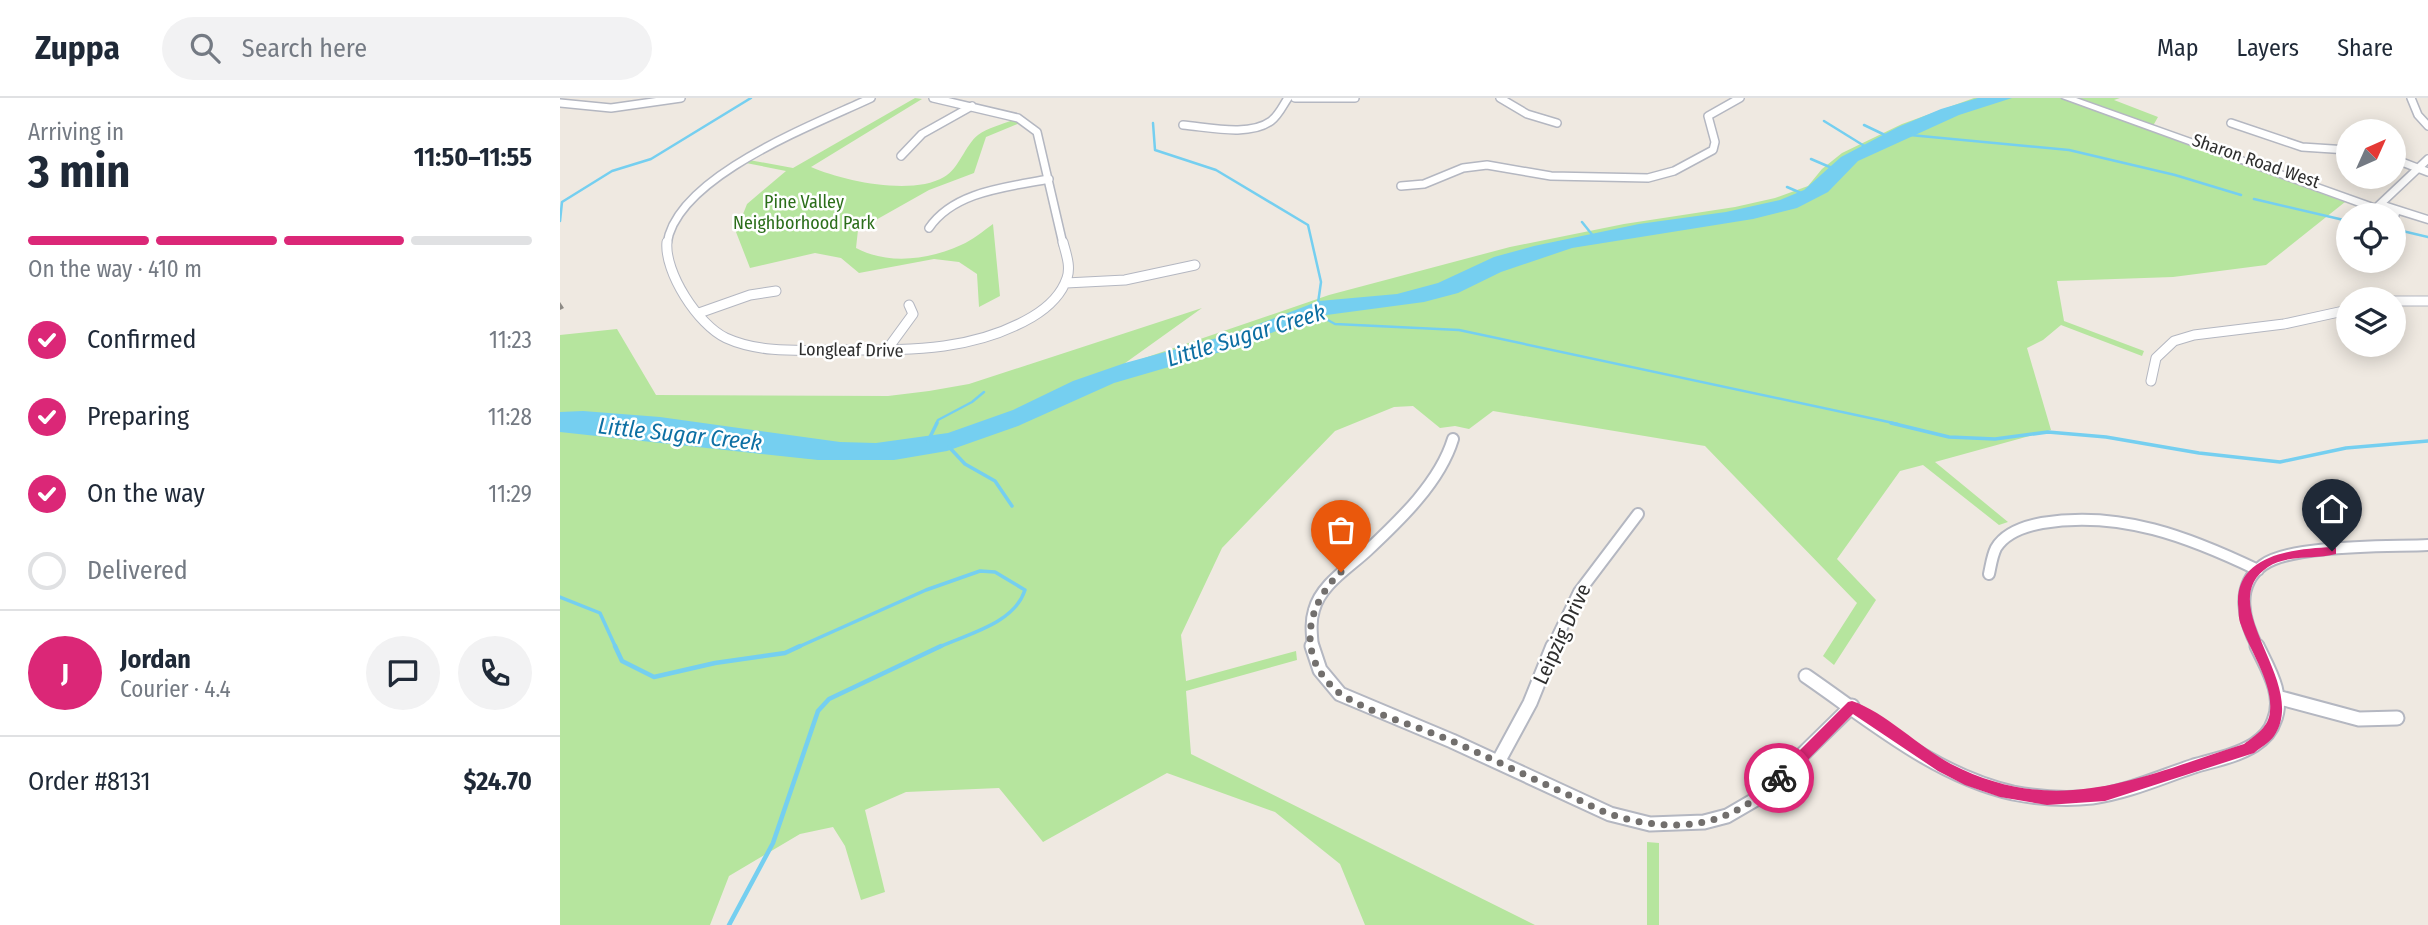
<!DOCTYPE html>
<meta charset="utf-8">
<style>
body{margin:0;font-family:"Fira Sans Condensed",sans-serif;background:#f2f2f3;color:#1f2937;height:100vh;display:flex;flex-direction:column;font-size:26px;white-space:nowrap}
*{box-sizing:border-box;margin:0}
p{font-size:23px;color:#747a83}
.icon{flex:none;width:38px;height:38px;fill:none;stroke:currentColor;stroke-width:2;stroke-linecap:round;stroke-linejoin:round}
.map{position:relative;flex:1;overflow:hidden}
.details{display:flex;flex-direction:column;background:#fff;width:560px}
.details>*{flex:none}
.needle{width:46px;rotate:45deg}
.buttons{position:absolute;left:1776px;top:21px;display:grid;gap:14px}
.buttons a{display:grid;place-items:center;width:70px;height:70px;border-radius:50%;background:#fff;box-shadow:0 4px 18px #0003;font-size:35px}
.pin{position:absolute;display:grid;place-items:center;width:60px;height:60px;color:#fff;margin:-72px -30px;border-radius:50% 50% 50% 0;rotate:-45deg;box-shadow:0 0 7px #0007}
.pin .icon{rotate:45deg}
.courier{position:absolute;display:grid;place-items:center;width:70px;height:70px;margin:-35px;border:5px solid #db2777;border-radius:50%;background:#fff;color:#222;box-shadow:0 2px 9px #0007}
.head em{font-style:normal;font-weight:700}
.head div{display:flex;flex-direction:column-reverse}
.head{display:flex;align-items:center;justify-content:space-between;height:119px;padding:0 28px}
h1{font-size:46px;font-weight:700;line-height:52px}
.bar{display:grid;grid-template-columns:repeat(4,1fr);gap:10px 7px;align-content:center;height:84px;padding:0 28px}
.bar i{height:9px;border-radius:5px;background:#e0e1e3}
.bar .on{background:#db2777}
.bar p{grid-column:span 4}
.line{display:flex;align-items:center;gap:18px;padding:0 28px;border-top:2px solid #e0e1e3}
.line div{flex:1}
.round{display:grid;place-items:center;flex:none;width:74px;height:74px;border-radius:37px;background:#f2f2f3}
ol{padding:0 28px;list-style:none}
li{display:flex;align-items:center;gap:21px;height:77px}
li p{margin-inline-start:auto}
li .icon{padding:7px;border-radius:50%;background:#db2777;color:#fff;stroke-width:4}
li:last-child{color:#747a83}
li i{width:38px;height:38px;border:4px solid #e0e1e3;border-radius:50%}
header{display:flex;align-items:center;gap:42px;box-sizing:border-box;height:98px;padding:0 35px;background:#fff;border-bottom:2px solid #e0e1e3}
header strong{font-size:33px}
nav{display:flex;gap:38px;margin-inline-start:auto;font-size:24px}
.search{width:490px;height:63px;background:#f2f2f3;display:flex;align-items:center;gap:18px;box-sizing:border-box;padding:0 24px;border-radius:38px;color:#747a83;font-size:26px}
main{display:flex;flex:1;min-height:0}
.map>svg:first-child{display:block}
.green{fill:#b6e59e}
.water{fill:#75cff0}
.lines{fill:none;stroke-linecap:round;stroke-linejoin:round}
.stream-far2{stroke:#75cff0;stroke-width:2.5}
.stream-far1{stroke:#75cff0;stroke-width:3.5}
.stream{stroke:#75cff0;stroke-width:4.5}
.minor-far3-casing{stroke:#b4b7c1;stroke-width:10}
.minor-far2-casing{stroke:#b4b7c1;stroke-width:11}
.minor-far1-casing{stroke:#b4b7c1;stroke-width:14}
.minor-casing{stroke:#b4b7c1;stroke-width:17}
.secondary-casing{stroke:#b4b7c1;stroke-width:3}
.minor-far3{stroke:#fff;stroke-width:7}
.minor-far2{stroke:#fff;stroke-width:9}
.minor-far1{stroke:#fff;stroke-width:10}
.minor{stroke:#fff;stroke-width:13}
.secondary{fill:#fff;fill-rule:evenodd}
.shaded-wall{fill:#8e8b86}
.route{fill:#db2777}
.done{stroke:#726f6d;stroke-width:7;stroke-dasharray:0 12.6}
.labels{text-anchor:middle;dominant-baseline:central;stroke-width:5;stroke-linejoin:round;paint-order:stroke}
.far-street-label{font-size:18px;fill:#2e2e2e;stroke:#fff}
.far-park-label{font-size:18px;fill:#2c6e1b;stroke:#fff}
.street-label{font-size:21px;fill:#2e2e2e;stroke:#fff}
.water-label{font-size:23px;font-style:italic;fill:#0d6fa3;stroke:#fff}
</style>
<header>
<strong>Zuppa</strong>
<div class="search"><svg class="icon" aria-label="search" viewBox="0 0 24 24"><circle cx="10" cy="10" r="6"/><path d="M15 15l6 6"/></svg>Search here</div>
<nav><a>Map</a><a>Layers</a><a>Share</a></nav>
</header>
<main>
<section class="details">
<div class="head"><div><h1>3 min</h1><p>Arriving in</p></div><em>11:50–11:55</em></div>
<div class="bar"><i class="on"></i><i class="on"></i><i class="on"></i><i></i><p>On the way · 410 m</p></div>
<ol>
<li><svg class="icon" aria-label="check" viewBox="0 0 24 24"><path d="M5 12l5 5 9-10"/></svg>Confirmed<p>11:23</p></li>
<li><svg class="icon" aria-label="check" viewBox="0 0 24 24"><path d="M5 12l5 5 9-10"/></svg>Preparing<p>11:28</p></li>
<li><svg class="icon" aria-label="check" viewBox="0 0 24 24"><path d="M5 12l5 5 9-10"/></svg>On the way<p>11:29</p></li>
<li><i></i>Delivered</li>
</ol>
<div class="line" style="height:126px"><b class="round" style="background:#db2777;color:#fff">J</b><div><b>Jordan</b><p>Courier · 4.4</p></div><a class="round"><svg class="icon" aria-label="chat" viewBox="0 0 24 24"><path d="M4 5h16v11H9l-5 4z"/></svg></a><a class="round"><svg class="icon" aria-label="phone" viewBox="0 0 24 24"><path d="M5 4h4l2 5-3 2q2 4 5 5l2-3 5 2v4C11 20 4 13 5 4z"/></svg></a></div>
<div class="line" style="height:91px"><div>Order #8131</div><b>$24.70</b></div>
</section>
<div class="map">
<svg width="1868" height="827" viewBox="0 0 1868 827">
<rect width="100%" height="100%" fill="#efe9e1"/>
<path class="green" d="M355,0l7,1 -111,68c32,14 101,29 133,10 15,-8 21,-32 34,-42 9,-7 25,-11 35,-15l7,3 -34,14 -12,36 -45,17 -71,40 -2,18c32,17 72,12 105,-3 12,-5 22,-14 32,-21l7,72 -21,11 -2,-33 -18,-12 -25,-3 -75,14 -18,-15 -26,-5 -65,15 -14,-36 11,-28 39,-33 -40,-8 3,-3 44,8z
M1414,0h146l-6,2 44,17 -8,14 195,71 -79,63 -93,12 -116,4 7,40 80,30 -2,5 -81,-31 -18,15 -16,8 24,82 -116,32 73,60 -9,3 -76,-60 -23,6 -63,88 39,41 -42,65 -11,-9 34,-53 -152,-157 -212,-35 -24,18 -14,-3 -15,2 -27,-22 -19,1 -59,24 -113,117 -41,87 5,46 110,-30 1,9 -111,31 5,63 344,171h-170l-25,-61 -65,-52 -108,-39 -124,69 -44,-54 -93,4 -41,18 20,82 -24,8 -16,-54 -12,-19 -33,7 -71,42 -19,49h-150v-590l57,-6 39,66 232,1 41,-5 40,-7 233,-76 -81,58 208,-71 181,-48 114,-23 111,-17 40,-9 33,-12 14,-17 20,-16 60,-29z
M1087,744l12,1v82h-12z"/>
<path class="water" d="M1418,0h34l-53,17 -101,46 -30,31 -31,16 -44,11 -181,29 -71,24 -43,21 -34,9 -105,14 -21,6 -64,26 -120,35 -96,43 -71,25 -53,9h-76l-258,-28v-20l23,-1 77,6 180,25 36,1 72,-10 65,-23 60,-29 52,-18 110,-30 84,-32 78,-7 41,-11 56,-26 40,-11 105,-22 87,-12 54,-12 24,-10 37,-33 57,-30 43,-18z"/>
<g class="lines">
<path class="stream-far2" d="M1264,23l42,26
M593,25l2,27 61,20 92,55 13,57 -3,21
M1304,27l23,11
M1350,37l159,15 106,25 66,20
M1251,61l21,9
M1227,89l14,6
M1694,101l94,22
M0,123l2,-19 50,-31 39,-12 100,-61
M1022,124l12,15
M1834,131l34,8
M755,215l20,11 124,6 439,94
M376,326l2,-4 34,-18 12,-10"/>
<path class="stream-far1" d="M1331,325l58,14 46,2 53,-7 58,5 93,16 81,9 66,-14 82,-7
M368,343l9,-18
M389,349l16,17 30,17 17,25
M0,499l40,16 16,35
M236,550l130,-58 54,-19 15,1 30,18c-11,34 -58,44 -88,58"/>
<path class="stream" d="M55,548l7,15 32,16 61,-14 70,-10 15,-7
M169,827l44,-82 45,-132 11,-12 112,-53"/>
<g class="minor-far3-casing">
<path id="minor-far3" d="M373,0l85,20 19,14 26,112
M735,0h60
M940,0l27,16 30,9
M1851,0l7,17 10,11
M0,5l51,5 70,-10
M1671,25l71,24 46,3
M623,27c25,2 66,12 88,-4 8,-6 12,-16 17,-23
M341,58l21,-22 50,-28
M1834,61l34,13
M841,88l23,-2 39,-16 24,-3 64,11 97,2 26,-7 39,-21 2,-8 -7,-26 32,-18
M1815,111l53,-50
M369,130c25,-37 79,-41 120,-49
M107,146c9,-68 149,-120 204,-146"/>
</g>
<g class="minor-far2-casing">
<path id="minor-far2" d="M107,144c-3,30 31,83 59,96 35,16 77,12 115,12 67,0 131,2 191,-33 15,-9 29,-21 35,-39 4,-12 -1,-24 -4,-36
M506,185l59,-3 70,-15
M1834,203h34
M139,215l51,-18 26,-4
M326,253l27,-37 -4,-9
M1591,283l5,-23 18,-17 20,-6 90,-11 64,-14"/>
</g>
<g class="minor-far1-casing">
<path id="minor-far1" d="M1429,476c2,-9 3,-18 7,-26 9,-15 30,-22 46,-25 78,-13 147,14 216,47
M753,550c-1,-13 -3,-25 1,-38 7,-26 35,-42 54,-60 32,-30 72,-68 85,-111
M992,550l27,-56 59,-78
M1698,550c-14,-26 -24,-62 5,-83 29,-21 127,-18 165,-20"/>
</g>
<g class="minor-casing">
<path id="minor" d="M752,548l8,24 20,24 112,47 158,73 40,10 54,-2 23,-6 31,-18 94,-92
M1246,578c64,44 130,100 207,117 26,5 53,7 79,4 36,-5 69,-20 102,-31 20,-6 42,-10 60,-21 9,-6 17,-14 20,-24 11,-25 -6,-52 -17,-75
M1717,599l82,22 38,-1
M938,664l32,-59 23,-57"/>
</g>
<g class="secondary-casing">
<path id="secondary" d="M1502,0h14l303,108 5,-4 44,14v7l-29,-9 -1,3 -4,1v-3h-10z"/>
</g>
<use href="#minor-far3" class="minor-far3"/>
<use href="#minor-far2" class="minor-far2"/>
<use href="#minor-far1" class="minor-far1"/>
<use href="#minor" class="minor"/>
<use href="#secondary" class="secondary"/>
</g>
<path class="shaded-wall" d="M0,204l4,6 -4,2z"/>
<path class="route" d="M1772,449l4,1v6c-22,6 -49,0 -68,13 -57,38 42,116 6,169 -4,6 -14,12 -20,17l-149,48 -58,4 -47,-8 -35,-12 -27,-14 -85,-57 -68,69h-11l-2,-5 76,-76 4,-1c33,11 67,46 99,63 107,55 189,13 293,-20 12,-9 25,-17 26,-33 3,-28 -20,-60 -29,-86 -3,-7 -2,-14 -3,-21 -2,-50 56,-55 94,-57z"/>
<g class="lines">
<path class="done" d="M781,474c-27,25 -42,65 -21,100 6,8 13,17 22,23 34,21 76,31 112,47 36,16 71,33 106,49 18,8 35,18 53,24 21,7 42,10 63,10 41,0 75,-18 103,-47"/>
</g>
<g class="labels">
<g class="far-street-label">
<text transform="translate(1696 63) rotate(19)">Sharon Road West</text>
<text transform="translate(291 252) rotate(1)">Longleaf Drive</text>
</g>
<g class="far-park-label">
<text x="244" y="104">Pine Valley<tspan x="244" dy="21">Neighborhood Park</tspan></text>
</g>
<g class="street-label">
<text transform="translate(1002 536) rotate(-65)">Leipzig Drive</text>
</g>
<g class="water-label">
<text transform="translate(686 237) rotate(-17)">Little Sugar Creek</text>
<text transform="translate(120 336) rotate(6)">Little Sugar Creek</text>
</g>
</g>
</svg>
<div class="buttons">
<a><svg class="needle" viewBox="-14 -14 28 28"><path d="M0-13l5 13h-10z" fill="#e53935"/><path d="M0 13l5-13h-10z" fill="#747a83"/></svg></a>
<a><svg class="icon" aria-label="locate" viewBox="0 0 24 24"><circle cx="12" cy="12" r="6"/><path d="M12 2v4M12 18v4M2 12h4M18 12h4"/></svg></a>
<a><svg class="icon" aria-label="layers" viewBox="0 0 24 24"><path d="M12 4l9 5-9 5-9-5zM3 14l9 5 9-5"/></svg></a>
</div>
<div class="pin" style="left:781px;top:474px;background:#ea580c"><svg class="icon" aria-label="bag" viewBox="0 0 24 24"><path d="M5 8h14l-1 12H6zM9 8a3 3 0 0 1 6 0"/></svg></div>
<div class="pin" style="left:1772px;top:453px;background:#1f2937"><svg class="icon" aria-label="home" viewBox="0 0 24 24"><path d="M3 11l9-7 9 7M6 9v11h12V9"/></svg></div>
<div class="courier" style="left:1219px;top:680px"><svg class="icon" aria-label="bike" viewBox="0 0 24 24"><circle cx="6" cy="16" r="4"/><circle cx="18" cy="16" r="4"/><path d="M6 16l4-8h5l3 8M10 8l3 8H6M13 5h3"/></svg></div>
</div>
</main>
